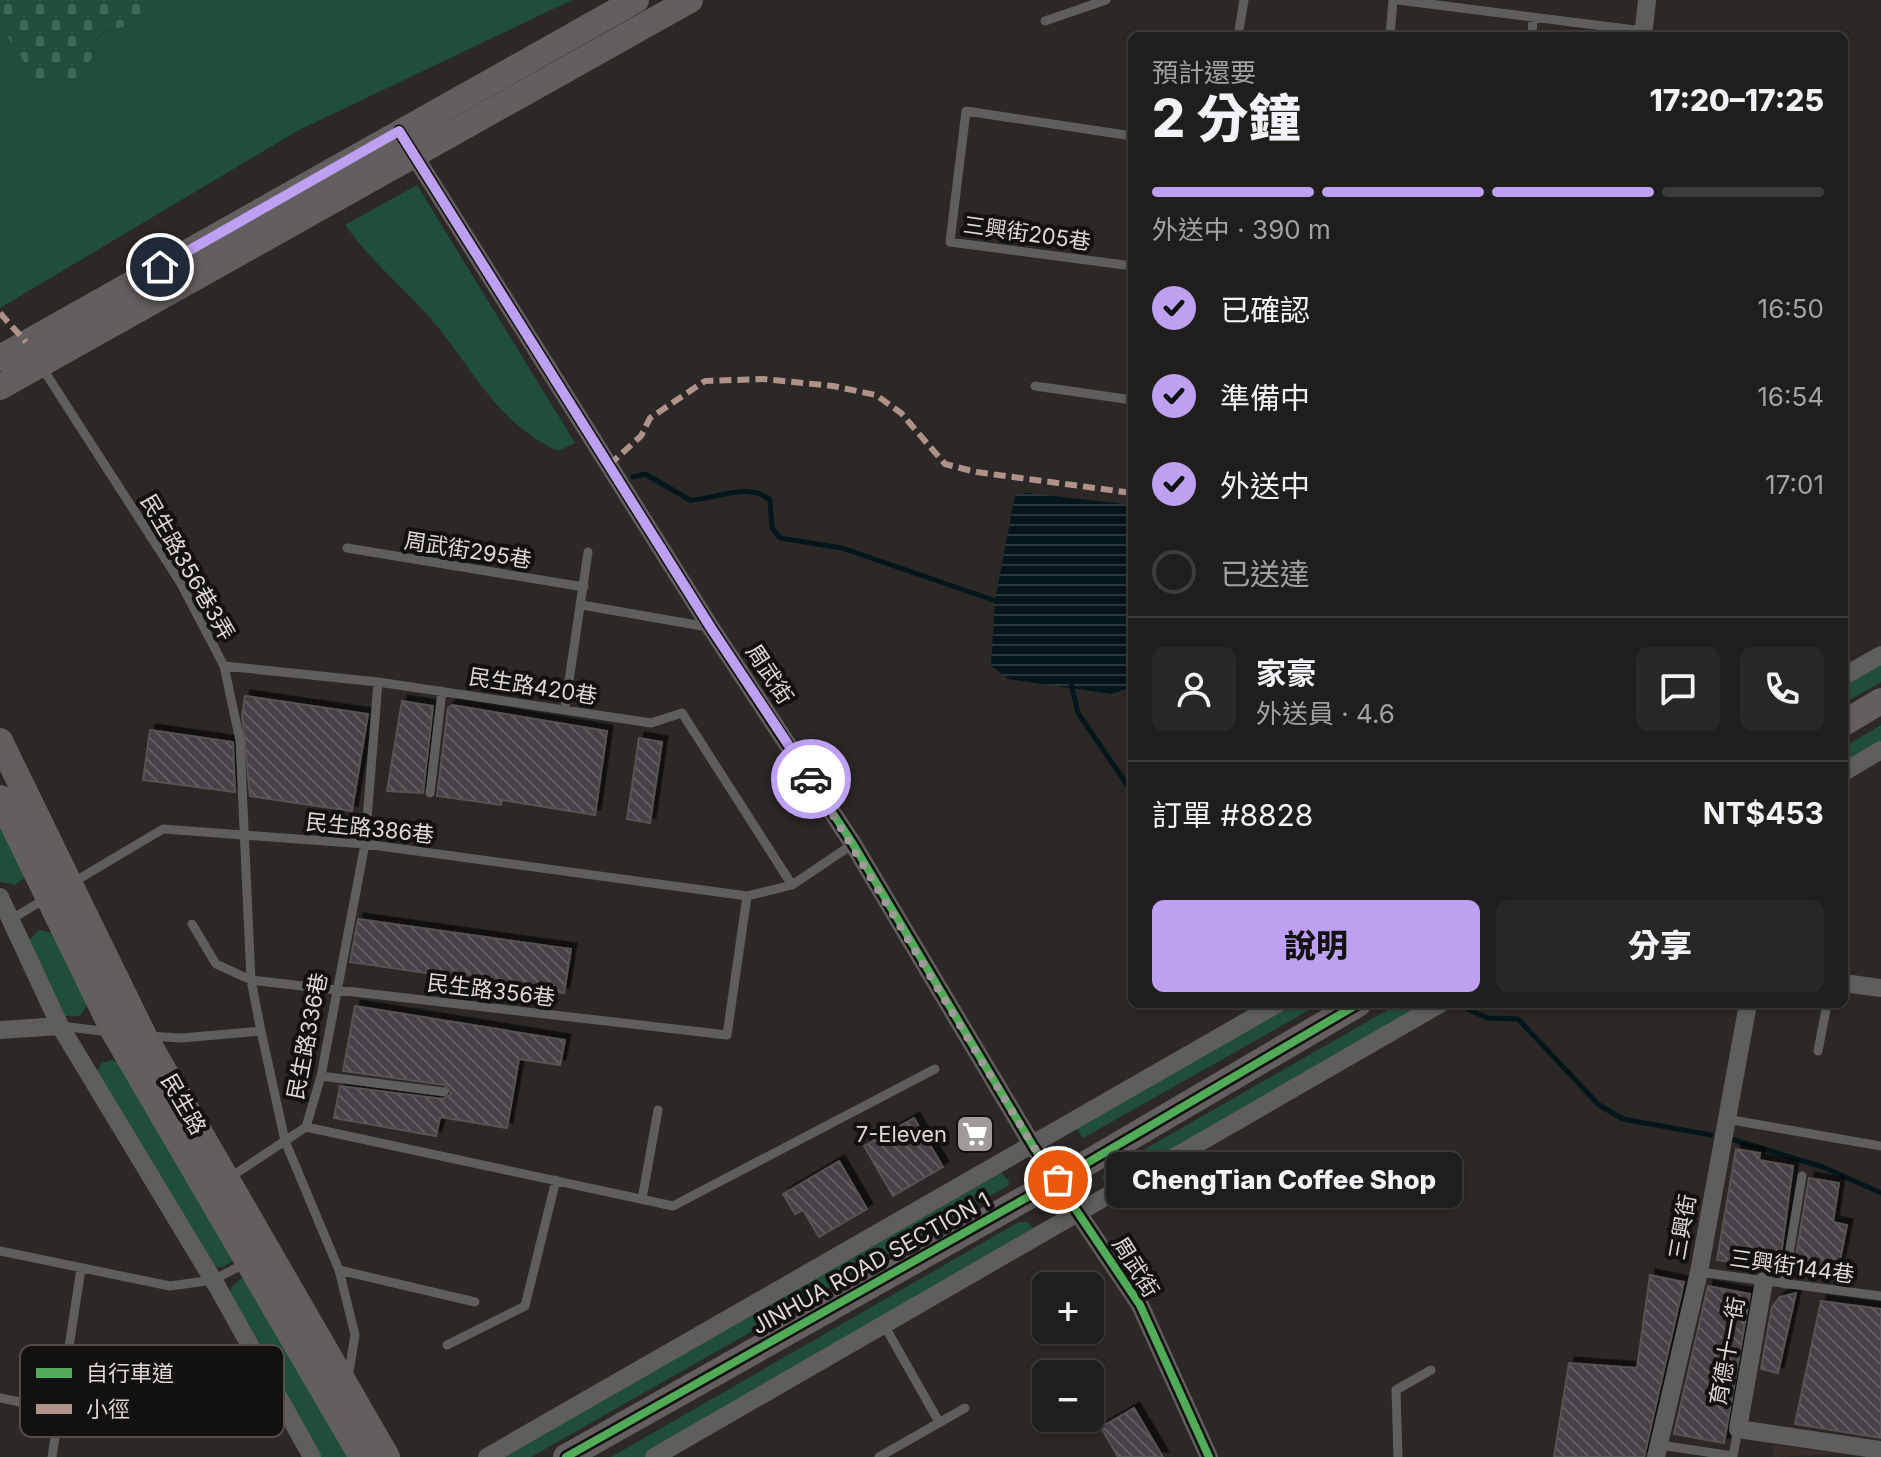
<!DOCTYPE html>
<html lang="zh-TW">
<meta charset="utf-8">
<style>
body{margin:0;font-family:Inter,"Noto Sans TC",sans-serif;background:#282725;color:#f1f3f6;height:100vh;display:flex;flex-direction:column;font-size:30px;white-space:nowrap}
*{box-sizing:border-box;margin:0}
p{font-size:26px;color:#a2a2a3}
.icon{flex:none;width:44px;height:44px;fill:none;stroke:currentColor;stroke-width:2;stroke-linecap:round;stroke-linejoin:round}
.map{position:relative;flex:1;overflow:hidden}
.panel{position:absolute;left:1128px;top:32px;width:720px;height:976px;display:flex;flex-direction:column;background:#201e1c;border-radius:12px;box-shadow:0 2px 6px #0004,0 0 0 2px #3d3c3b}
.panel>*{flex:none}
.tools{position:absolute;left:1032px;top:1272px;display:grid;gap:16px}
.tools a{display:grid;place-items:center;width:72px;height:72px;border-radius:12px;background:#201e1c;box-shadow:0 2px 6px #0004,0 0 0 2px #3d3c3b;font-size:40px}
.pin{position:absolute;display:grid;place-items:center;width:68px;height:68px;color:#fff;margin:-34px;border:4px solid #fff;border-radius:50%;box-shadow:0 2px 8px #0007}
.courier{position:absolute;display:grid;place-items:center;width:80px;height:80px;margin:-40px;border:6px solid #bca0f2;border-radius:50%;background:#fff;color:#222;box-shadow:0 2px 10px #0007}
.bubble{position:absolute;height:56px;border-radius:12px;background:#201e1c;box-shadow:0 2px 6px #0004,0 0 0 2px #3d3c3b;font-size:26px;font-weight:800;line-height:56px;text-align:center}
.summary em{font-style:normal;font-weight:800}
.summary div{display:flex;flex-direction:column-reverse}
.summary{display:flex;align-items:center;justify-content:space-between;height:136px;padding:0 24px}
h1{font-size:52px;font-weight:800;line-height:60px}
.bar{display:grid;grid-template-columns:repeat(4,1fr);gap:12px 8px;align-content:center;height:96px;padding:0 24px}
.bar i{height:10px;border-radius:6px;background:#3d3c3b}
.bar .on{background:#bca0f2}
.bar p{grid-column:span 4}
.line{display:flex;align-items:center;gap:20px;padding:0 24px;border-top:2px solid #3d3c3b}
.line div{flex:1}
.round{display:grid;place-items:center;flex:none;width:84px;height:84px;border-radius:12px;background:#282725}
ol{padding:0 24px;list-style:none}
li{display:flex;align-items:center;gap:24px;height:88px}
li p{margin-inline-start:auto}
li .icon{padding:8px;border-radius:50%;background:#bca0f2;color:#111;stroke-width:4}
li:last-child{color:#a2a2a3}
li i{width:44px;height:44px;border:4px solid #3d3c3b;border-radius:50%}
.primary-button{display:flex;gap:16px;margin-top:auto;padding:16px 24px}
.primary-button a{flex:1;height:92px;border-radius:12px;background:#bca0f2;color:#111;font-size:32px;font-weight:800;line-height:92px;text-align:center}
.primary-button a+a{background:#282725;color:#f1f3f6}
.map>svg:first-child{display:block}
.built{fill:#382d28}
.green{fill:#214e39}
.cemetery{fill:url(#cemetery-stones)}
.water{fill:url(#water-rules)}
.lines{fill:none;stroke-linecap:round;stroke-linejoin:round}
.stream{stroke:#05161a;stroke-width:5}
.building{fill:url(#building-back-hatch);stroke:#555352;stroke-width:2;filter:url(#shadow)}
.lane{stroke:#5f5e5d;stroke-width:9}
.street{stroke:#5f5e5d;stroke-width:18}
.secondary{stroke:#625f5e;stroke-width:26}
.quiet{stroke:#af9288;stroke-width:6;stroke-dasharray:12 6;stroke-linecap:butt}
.cycleway-casing{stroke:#13110f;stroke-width:13}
.cycleway{stroke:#51ab58;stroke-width:8}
.done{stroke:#9f9b99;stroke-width:8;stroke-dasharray:0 14.4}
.route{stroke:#bca0f2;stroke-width:10}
.labels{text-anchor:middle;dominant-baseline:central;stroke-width:8;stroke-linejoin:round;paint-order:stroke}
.street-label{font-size:22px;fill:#ddd9d7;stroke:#13110f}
.poi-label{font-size:22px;fill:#ddd9d7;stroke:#13110f;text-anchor:end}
.key{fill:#13110f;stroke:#504d4b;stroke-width:2}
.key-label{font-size:22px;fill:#ddd9d7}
</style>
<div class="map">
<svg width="1881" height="1457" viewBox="0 0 1881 1457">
<defs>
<pattern id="cemetery-stones" width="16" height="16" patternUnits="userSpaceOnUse" patternTransform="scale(2)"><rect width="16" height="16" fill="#214e39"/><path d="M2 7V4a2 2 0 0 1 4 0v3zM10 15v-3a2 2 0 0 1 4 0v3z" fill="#416755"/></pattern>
<pattern id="water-rules" width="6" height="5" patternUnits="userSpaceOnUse" patternTransform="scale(2)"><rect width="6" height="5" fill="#05161a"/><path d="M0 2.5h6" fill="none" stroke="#29373b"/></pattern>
<pattern id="building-back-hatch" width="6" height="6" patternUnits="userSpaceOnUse" patternTransform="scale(2)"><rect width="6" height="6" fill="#484146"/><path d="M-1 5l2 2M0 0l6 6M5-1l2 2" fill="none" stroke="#625c60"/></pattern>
<filter id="shadow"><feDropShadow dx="5.5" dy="-5.5" stdDeviation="0" flood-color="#0009"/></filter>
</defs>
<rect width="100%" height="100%" fill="#2b2826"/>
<path class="built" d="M1774,1445l66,9 -68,3z"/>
<path class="green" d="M162,0h410l-273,130 -299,178v-278l93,27 3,-16 10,-11 25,-4z
M417,185l158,258 -17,8c-62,-28 -84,-81 -126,-131 -28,-32 -62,-60 -87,-95z
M1881,662v20l-37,21v-20z
M1881,725v21l-37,22v-21z
M0,816l25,61 -10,8 -15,-3z
M39,930l15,3 32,63v11l-6,9h-15l-37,-75z
M1289,1004h31l-237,134 -6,-9 3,-6z
M1398,1004h29l-318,182 -7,-8 3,-6z
M112,1060l6,3 116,191 -2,7 -9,6 -12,-1 -115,-194 6,-9z
M1001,1172l8,9 -1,5 -477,271h-33z
M1019,1222h9l6,8 -387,227h-36z
M241,1279h5l108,178h-37l-88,-162 3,-9z"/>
<path class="cemetery" d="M0,0h162l-31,26 -26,4 -9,11 -3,16 -20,24 -32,6 -37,-56 -4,-1z"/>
<path class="water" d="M1028,493l104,12 -3,183 -17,6 -104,-15 -17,-13 4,-65 20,-106z"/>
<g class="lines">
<path class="stream" d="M633,477l12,-3 45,26c25,0 58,-19 80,0l2,28 8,10 62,10 157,54
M1071,683l7,30 54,79
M1469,1010l19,8 30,1 81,86 24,14 88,16
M1728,1138l95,29 58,26"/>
</g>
<path class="building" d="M245,696l123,18 -16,97 -102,-15 -8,-80z
M402,701l31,5 -10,87 -36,-2z
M452,705l155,26 -12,84 -93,-15 -1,5 -64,-9 11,-88z
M150,730l83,12 2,50 -92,-12z
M639,738l23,4 -12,81 -23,-4z
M358,919l213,30 -7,44 -214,-31z
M355,1006l210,34 -5,25 -41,-6 -12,69 -67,-11 -4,19 -102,-18 6,-32 103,13 8,-5 -6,-9 -102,-14z
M914,1118l29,49 -50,29 -29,-50z
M1736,1149l24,4 -1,7 34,6 -14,104 -62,-10z
M839,1161l28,48 -48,28 -16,-27 -8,4 -12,-20z
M1809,1178l30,5 -6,39 14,3 -11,55 -43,-7z
M1650,1275l34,7 -40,175h-90l15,-94 68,5z
M1708,1286l42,8 -26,149 -50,-9z
M1796,1293l-18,80 -17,-4 11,-62 8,-10z
M1821,1301l60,8v129l-86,-14z
M1134,1408l20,34 9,15h-45l-17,-30z"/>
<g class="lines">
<path class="lane" d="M1398,0l245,31
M1045,21l61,-21
M1238,36l6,-36
M1390,36l3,-36
M1532,36l1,-18
M1132,136l-166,-25 -16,131 182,24
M41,366l139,216 44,84 16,75 11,239 10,51 -79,7 -34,-2
M1035,386l97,14
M347,548l237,39
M582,605l126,22
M224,666l154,16 273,41 31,-10 110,172
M378,682l-13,162 -44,232 -15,51 367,79 262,-137
M565,708l23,-156
M430,793l12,-102
M72,883l91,-54 202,15 382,52 45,-11 61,-41
M10,920l35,-21
M192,924l24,40 35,16 476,55 20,-139
M61,1026l48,6
M261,1031l24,110 54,129 16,65 -7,43
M1818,1051l9,-47
M321,1076l123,16
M1726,1119l155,27
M229,1178l77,-51
M642,1199l16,-89
M0,1251l170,35 43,-6 31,-16
M339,1270l136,32
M1699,1272l182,24
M1784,1284l18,-108
M884,1325l55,97
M447,1345l78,-39 31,-126
M0,1398l59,12
M1660,1445l73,11 5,-27
M52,1457l29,-188
M879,1457l86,-49
M1398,1457l-2,-67 35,-20"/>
<path class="street" d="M1643,36l4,-36
M409,147l302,481 142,216 180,302 107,159 69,152
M1844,676l37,-21
M1844,772l37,-22
M0,897l60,129 158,262 94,169
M1844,983l37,5
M0,1030l60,-4
M1764,1281l-26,148 143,21
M487,1457l790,-453
M654,1457l786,-453
M1656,1457l43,-185 49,-268"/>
<path class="secondary" d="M0,358l636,-358
M0,387l690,-387
M1844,723l37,-22
M0,741l144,295 243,421
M0,798l114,234 248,425
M566,1457l492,-277 300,-176"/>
<path class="quiet" d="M0,313l26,29
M609,465l32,-29 9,-18 55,-37 58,-2 70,7 43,9 25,18 44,51 31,8 156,21"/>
<g class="cycleway-casing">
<path id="cycleway" d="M399,131l312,497 142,216 180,302 107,159 69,152
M566,1457l492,-277 300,-176"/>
</g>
<use href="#cycleway" class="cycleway"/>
</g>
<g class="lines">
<path class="done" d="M811,779l222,367 25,34"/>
<path class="route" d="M160,267l239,-136 312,497 100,151"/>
</g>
<defs>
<g id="supermarket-square" transform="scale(2)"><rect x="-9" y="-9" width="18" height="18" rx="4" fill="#9f9b99" stroke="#13110f"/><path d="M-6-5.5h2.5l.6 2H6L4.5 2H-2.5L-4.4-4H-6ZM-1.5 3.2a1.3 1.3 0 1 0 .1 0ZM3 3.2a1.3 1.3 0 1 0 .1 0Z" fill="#fff"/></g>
</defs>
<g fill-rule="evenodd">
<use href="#supermarket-square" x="975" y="1134"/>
</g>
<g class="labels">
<g class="street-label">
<text transform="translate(1027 233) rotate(8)">三興街205巷</text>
<text transform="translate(468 550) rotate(9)">周武街295巷</text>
<text transform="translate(188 567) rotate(60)">民生路356巷3弄</text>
<text transform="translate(770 674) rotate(57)">周武街</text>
<text transform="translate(533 686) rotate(9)">民生路420巷</text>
<text transform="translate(370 828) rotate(6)">民生路386巷</text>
<text transform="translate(491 990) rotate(7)">民生路356巷</text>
<text transform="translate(307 1036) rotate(-79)">民生路336巷</text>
<text transform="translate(184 1104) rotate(60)">民生路</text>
<text transform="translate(1682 1227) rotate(-80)">三興街</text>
<text transform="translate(871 1263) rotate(-29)">JINHUA ROAD SECTION 1</text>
<text transform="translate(1792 1266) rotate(8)">三興街144巷</text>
<text transform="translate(1136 1267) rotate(58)">周武街</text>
<text transform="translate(1727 1351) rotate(-80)">育德十一街</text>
</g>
<g class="poi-label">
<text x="947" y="1134">7-Eleven</text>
</g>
</g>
<rect x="20" y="1345" width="264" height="92" rx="12" class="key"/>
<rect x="36" y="1368" width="36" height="10" fill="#51ab58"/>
<rect x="36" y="1404" width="36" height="10" fill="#af9288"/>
<g class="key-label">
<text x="86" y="1381">自行車道</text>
<text x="86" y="1417">小徑</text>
</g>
</svg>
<div class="tools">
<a>+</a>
<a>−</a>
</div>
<div class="pin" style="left:1058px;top:1180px;background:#ea580c"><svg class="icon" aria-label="bag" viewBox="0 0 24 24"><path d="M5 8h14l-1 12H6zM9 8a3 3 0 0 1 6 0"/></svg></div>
<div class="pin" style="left:160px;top:267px;background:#1f2937"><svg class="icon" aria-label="home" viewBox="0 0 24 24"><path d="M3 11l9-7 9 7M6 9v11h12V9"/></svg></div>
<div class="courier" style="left:811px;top:779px"><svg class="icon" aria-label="car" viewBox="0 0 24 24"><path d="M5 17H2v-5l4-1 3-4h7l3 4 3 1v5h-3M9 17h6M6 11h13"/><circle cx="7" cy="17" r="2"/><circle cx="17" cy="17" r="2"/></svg></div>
<div class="bubble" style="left:1106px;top:1152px;width:356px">ChengTian Coffee Shop</div>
<section class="panel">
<div class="summary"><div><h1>2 分鐘</h1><p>預計還要</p></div><em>17:20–17:25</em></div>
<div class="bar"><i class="on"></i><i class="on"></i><i class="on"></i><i></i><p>外送中 · 390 m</p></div>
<ol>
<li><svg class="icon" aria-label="check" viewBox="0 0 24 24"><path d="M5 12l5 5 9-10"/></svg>已確認<p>16:50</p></li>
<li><svg class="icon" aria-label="check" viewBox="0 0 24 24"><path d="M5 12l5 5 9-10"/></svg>準備中<p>16:54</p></li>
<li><svg class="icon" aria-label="check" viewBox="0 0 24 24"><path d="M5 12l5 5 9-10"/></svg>外送中<p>17:01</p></li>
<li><i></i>已送達</li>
</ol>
<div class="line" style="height:144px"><a class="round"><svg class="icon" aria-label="person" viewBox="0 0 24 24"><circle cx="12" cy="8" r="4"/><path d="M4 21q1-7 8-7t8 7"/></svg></a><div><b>家豪</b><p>外送員 · 4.6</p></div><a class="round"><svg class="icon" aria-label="chat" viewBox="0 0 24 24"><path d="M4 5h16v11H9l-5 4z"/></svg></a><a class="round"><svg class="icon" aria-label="phone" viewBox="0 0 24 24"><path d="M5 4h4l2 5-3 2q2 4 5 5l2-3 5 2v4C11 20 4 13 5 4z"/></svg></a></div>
<div class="line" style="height:104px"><div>訂單 #8828</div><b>NT$453</b></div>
<div class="primary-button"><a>說明</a><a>分享</a></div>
</section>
</div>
